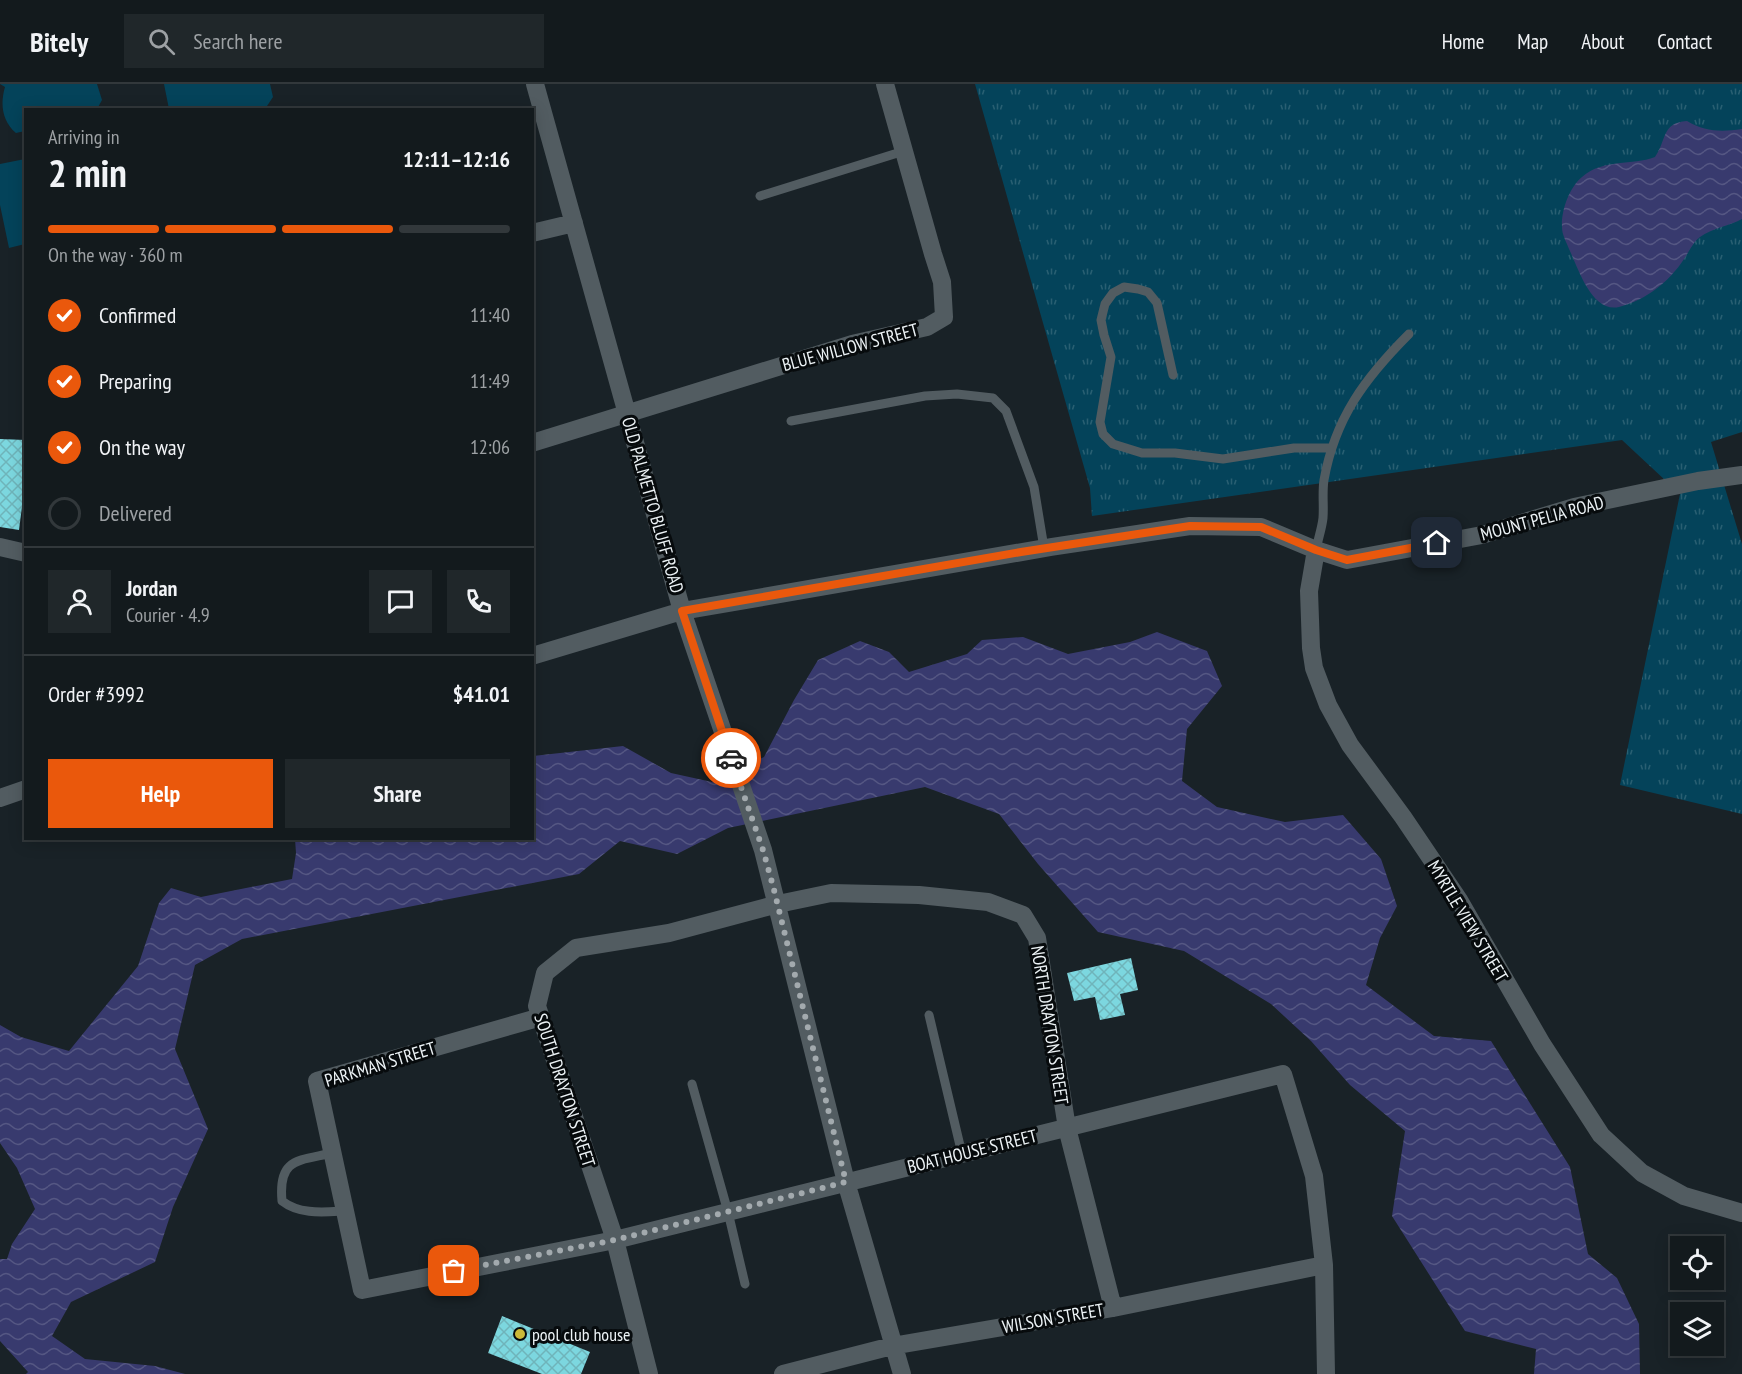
<!DOCTYPE html>
<meta charset="utf-8">
<style>
body{margin:0;font-family:"PT Sans Narrow",sans-serif;background:#20272a;color:#f1f3f6;height:100vh;display:flex;flex-direction:column;font-size:22px;white-space:nowrap}
*{box-sizing:border-box;margin:0}
p{font-size:20px;color:#9da1a4}
.icon{flex:none;width:33px;height:33px;fill:none;stroke:currentColor;stroke-width:2;stroke-linecap:round;stroke-linejoin:round}
.map{position:relative;flex:1;overflow:hidden}
.side{position:absolute;left:24px;top:24px;width:510px;height:732px;display:flex;flex-direction:column;background:#131a1d;border-radius:0px;box-shadow:0 3px 15px #0003,0 0 0 2px #32383b}
.side>*{flex:none}
.fabs{position:absolute;left:1670px;top:1152px;display:grid;gap:12px}
.fabs a{display:grid;place-items:center;width:54px;height:54px;border-radius:0px;background:#131a1d;box-shadow:0 3px 15px #0003,0 0 0 2px #32383b;font-size:30px}
.pin{position:absolute;display:grid;place-items:center;width:51px;height:51px;color:#fff;margin:-26px;border-radius:12px;box-shadow:0 3px 9px #0006}
.courier{position:absolute;display:grid;place-items:center;width:60px;height:60px;margin:-30px;border:4px solid #ea580c;border-radius:50%;background:#fff;color:#222;box-shadow:0 2px 8px #0007}
.overview em{font-style:normal;font-weight:700}
.overview div{display:flex;flex-direction:column-reverse}
.overview{display:flex;align-items:center;justify-content:space-between;height:102px;padding:0 24px}
h1{font-size:39px;font-weight:700;line-height:45px}
.bar{display:grid;grid-template-columns:repeat(4,1fr);gap:9px 6px;align-content:center;height:72px;padding:0 24px}
.bar i{height:8px;border-radius:4px;background:#32383b}
.bar .selected{background:#ea580c}
.bar p{grid-column:span 4}
.line{display:flex;align-items:center;gap:15px;padding:0 24px;border-top:2px solid #32383b}
.line div{flex:1}
.round{display:grid;place-items:center;flex:none;width:63px;height:63px;border-radius:0px;background:#20272a}
ol{padding:0 24px;list-style:none}
li{display:flex;align-items:center;gap:18px;height:66px}
li p{margin-inline-start:auto}
li .icon{padding:6px;border-radius:50%;background:#ea580c;color:#fff;stroke-width:4}
li:last-child{color:#9da1a4}
li i{width:33px;height:33px;border:3px solid #32383b;border-radius:50%}
.button{display:flex;gap:12px;margin-top:auto;padding:12px 24px}
.button a{flex:1;height:69px;border-radius:0px;background:#ea580c;color:#fff;font-size:24px;font-weight:700;line-height:69px;text-align:center}
.button a+a{background:#20272a;color:#f1f3f6}
header{display:flex;align-items:center;gap:36px;box-sizing:border-box;height:84px;padding:0 30px;background:#131a1d;border-bottom:2px solid #32383b}
header strong{font-size:28px}
nav{display:flex;gap:33px;margin-inline-start:auto;font-size:21px}
.search{width:420px;height:54px;background:#20272a;display:flex;align-items:center;gap:15px;box-sizing:border-box;padding:0 21px;border-radius:0px;color:#9da1a4;font-size:22px}
.map>svg:first-child{display:block}
.grass{fill:url(#grass-tufts)}
.pitch{fill:#04435a}
.water{fill:url(#water-waves)}
.building{fill:url(#building-cross-hatch)}
.lines{fill:none;stroke-linecap:round;stroke-linejoin:round}
.service{stroke:#525c61;stroke-width:9}
.minor{stroke:#525c61;stroke-width:18}
.done{stroke:#a3aaae;stroke-width:6;stroke-dasharray:0 10.8}
.route{stroke:#ea580c;stroke-width:8}
.poi-dot{fill:#cbb939;stroke:#070b0d;stroke-width:2}
.labels{text-anchor:middle;dominant-baseline:central;stroke-width:6;stroke-linejoin:round;paint-order:stroke}
.street-label{font-size:18px;fill:#edf3f6;stroke:#070b0d}
.poi-label{font-size:18px;fill:#edf3f6;stroke:#070b0d;text-anchor:start}
</style>
<header>
<strong>Bitely</strong>
<div class="search"><svg class="icon" aria-label="search" viewBox="0 0 24 24"><circle cx="10" cy="10" r="6"/><path d="M15 15l6 6"/></svg>Search here</div>
<nav><a>Home</a><a>Map</a><a>About</a><a>Contact</a></nav>
</header>
<div class="map">
<svg width="1742" height="1290" viewBox="0 0 1742 1290">
<defs>
<pattern id="grass-tufts" width="24" height="20" patternUnits="userSpaceOnUse" patternTransform="scale(1.5)"><rect width="24" height="20" fill="#04435a"/><path d="M3 7l-1-3M5 7V3M7 7l1-3M15 17l-1-3M17 17v-4M19 17l1-3" fill="none" stroke="#295f72"/></pattern>
<pattern id="water-waves" width="16" height="10" patternUnits="userSpaceOnUse" patternTransform="scale(1.5)"><rect width="16" height="10" fill="#383a6e"/><path d="M0 5q4-4 8 0t8 0" fill="none" stroke="#555783"/></pattern>
<pattern id="building-cross-hatch" width="8" height="8" patternUnits="userSpaceOnUse" patternTransform="scale(1.5)"><rect width="8" height="8" fill="#7cd7df"/><path d="M0 0l8 8M0 8l8-8" fill="none" stroke="#6fb4ba"/></pattern>
</defs>
<rect width="100%" height="100%" fill="#192227"/>
<path class="grass" d="M975,0h767v348l-31,10 31,102v270l-122,-29 60,-291 -58,-54 -530,76 -2,-28z"/>
<path class="pitch" d="M0,0h97l5,16 -5,9 -71,1 -1,21 -9,2c-14,-12 -16,-29 -11,-46z
M164,0h106l3,13 -8,12h-96z
M25,75v85l-16,4 -9,-43v-41z"/>
<path class="water" d="M1687,37c18,11 35,11 55,8v90c-13,7 -30,9 -42,18 -7,5 -11,15 -16,22 -15,23 -38,41 -65,48 -28,6 -41,-40 -50,-58 -3,-8 -7,-14 -7,-22 -1,-16 7,-39 20,-50 22,-19 50,-11 73,-20 12,-17 6,-34 32,-36z
M1157,548l50,19 15,35 -35,43 -5,52 35,26 68,15 58,-7 38,44 16,47 -17,32 -14,47 68,51 57,5 79,126 18,87 29,24 22,46 1,50h-106l2,-25 -71,-18 -73,-115 13,-85 -55,-46 -39,-44 -40,-37 -87,-53 -86,-19 -60,-68 -39,-50 -74,-27 -197,41 -51,26 -57,-13 -41,33 -337,65 -47,26 -20,84 33,80 -35,78 -18,55 -84,40 -19,34 33,23 70,7 30,8h-159l2,-2 -28,-31v-82h7l5,-15 23,-35 -18,-41 -17,-25v-118l21,12 48,14 69,-85 21,-63 12,-15 30,9 91,-18 4,-26 -1,-14 237,-1 1,-82 90,-10 48,27 41,9 52,-25 30,-57 24,-40 42,-19 29,11 20,20 58,-18 15,-14 41,-3 45,17 62,-12z"/>
<path class="building" d="M0,355l26,1v36l-7,54 -19,-3z
M1131,874l7,32 -18,4 5,21 -25,5 -5,-23 -21,4 -7,-28z
M502,1232l88,36 -9,22h-39l-54,-21z"/>
<g class="lines">
<path class="service" d="M760,112l144,-45
M1173,291l-16,-72 -9,-11 -10,-3 -14,-2 -11,6 -8,11 -4,16 3,15 7,22 -11,65 3,12 10,10 29,9h33l48,6 71,-11h36
M791,337l134,-25 32,-2 36,4 13,13 28,76 10,61
M1316,466c2,-11 6,-22 7,-32 1,-13 -1,-25 1,-38 11,-62 41,-102 85,-146
M929,931l33,139
M692,1000l36,128 17,72
M332,1069c-34,8 -54,5 -50,48 18,14 42,11 63,10"/>
<path class="minor" d="M535,0l147,527 81,239 83,332 56,192
M532,149l42,-10
M532,359l320,-99 75,-17 17,-10 -2,-35 -9,-28 -48,-170
M0,463l26,6
M1316,466l-7,41 2,57 3,20 14,37 22,40 53,72 56,83 83,144 59,91 41,38 42,23 58,17
M532,572l150,-45 369,-64 139,-21 71,1 55,23 31,10 135,-25 92,-28 124,-26 44,-6
M0,714l26,-9
M541,933l-224,64 45,209 253,-50 668,-166 31,102 10,89 2,109
M649,1290l-34,-134 -78,-234 8,-33 31,-25 93,-15 109,-29 53,-11 88,2 69,7 35,13 14,23 30,190 46,180
M783,1290l109,-28 221,-38 211,-43"/>
</g>
<g class="lines">
<path class="done" d="M454,1187l161,-31 231,-58 -73,-296 -10,-36 -32,-92"/>
<path class="route" d="M731,674l-49,-147 339,-59 169,-26 71,1 55,23 31,10 90,-17"/>
</g>
<circle class="poi-dot" cx="520" cy="1250" r="6"/>
<g class="labels">
<g class="street-label">
<text transform="translate(850 263) rotate(-15)">BLUE WILLOW STREET</text>
<text transform="translate(653 421) rotate(74)">OLD PALMETTO BLUFF ROAD</text>
<text transform="translate(1542 434) rotate(-15)">MOUNT PELIA ROAD</text>
<text transform="translate(1468 837) rotate(59)">MYRTLE VIEW STREET</text>
<text transform="translate(1050 941) rotate(81)">NORTH DRAYTON STREET</text>
<text transform="translate(380 980) rotate(-17)">PARKMAN STREET</text>
<text transform="translate(565 1006) rotate(72)">SOUTH DRAYTON STREET</text>
<text transform="translate(972 1067) rotate(-14)">BOAT HOUSE STREET</text>
<text transform="translate(1053 1234) rotate(-10)">WILSON STREET</text>
</g>
<g class="poi-label">
<text x="532" y="1250">pool club house</text>
</g>
</g>
</svg>
<div class="fabs">
<a><svg class="icon" aria-label="locate" viewBox="0 0 24 24"><circle cx="12" cy="12" r="6"/><path d="M12 2v4M12 18v4M2 12h4M18 12h4"/></svg></a>
<a><svg class="icon" aria-label="layers" viewBox="0 0 24 24"><path d="M12 4l9 5-9 5-9-5zM3 14l9 5 9-5"/></svg></a>
</div>
<div class="pin" style="left:454px;top:1187px;background:#ea580c"><svg class="icon" aria-label="bag" viewBox="0 0 24 24"><path d="M5 8h14l-1 12H6zM9 8a3 3 0 0 1 6 0"/></svg></div>
<div class="pin" style="left:1437px;top:459px;background:#1f2937"><svg class="icon" aria-label="home" viewBox="0 0 24 24"><path d="M3 11l9-7 9 7M6 9v11h12V9"/></svg></div>
<div class="courier" style="left:731px;top:674px"><svg class="icon" aria-label="car" viewBox="0 0 24 24"><path d="M5 17H2v-5l4-1 3-4h7l3 4 3 1v5h-3M9 17h6M6 11h13"/><circle cx="7" cy="17" r="2"/><circle cx="17" cy="17" r="2"/></svg></div>
<section class="side">
<div class="overview"><div><h1>2 min</h1><p>Arriving in</p></div><em>12:11–12:16</em></div>
<div class="bar"><i class="selected"></i><i class="selected"></i><i class="selected"></i><i></i><p>On the way · 360 m</p></div>
<ol>
<li><svg class="icon" aria-label="check" viewBox="0 0 24 24"><path d="M5 12l5 5 9-10"/></svg>Confirmed<p>11:40</p></li>
<li><svg class="icon" aria-label="check" viewBox="0 0 24 24"><path d="M5 12l5 5 9-10"/></svg>Preparing<p>11:49</p></li>
<li><svg class="icon" aria-label="check" viewBox="0 0 24 24"><path d="M5 12l5 5 9-10"/></svg>On the way<p>12:06</p></li>
<li><i></i>Delivered</li>
</ol>
<div class="line" style="height:108px"><a class="round"><svg class="icon" aria-label="person" viewBox="0 0 24 24"><circle cx="12" cy="8" r="4"/><path d="M4 21q1-7 8-7t8 7"/></svg></a><div><b>Jordan</b><p>Courier · 4.9</p></div><a class="round"><svg class="icon" aria-label="chat" viewBox="0 0 24 24"><path d="M4 5h16v11H9l-5 4z"/></svg></a><a class="round"><svg class="icon" aria-label="phone" viewBox="0 0 24 24"><path d="M5 4h4l2 5-3 2q2 4 5 5l2-3 5 2v4C11 20 4 13 5 4z"/></svg></a></div>
<div class="line" style="height:78px"><div>Order #3992</div><b>$41.01</b></div>
<div class="button"><a>Help</a><a>Share</a></div>
</section>
</div>
